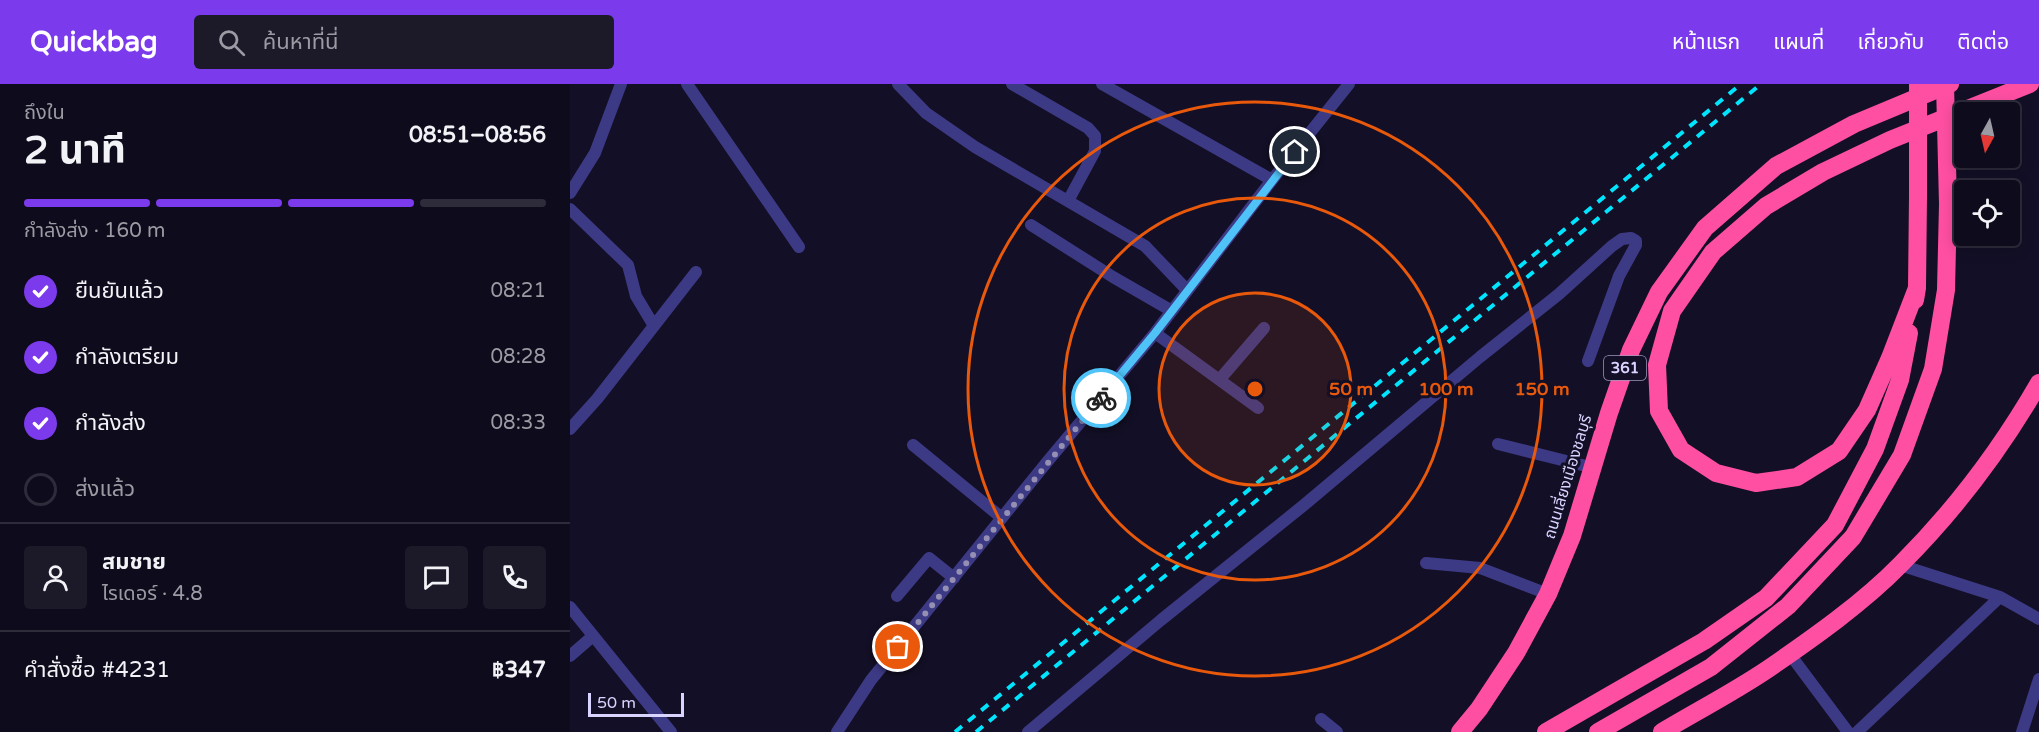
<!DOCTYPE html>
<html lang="th">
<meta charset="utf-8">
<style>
body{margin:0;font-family:"Varela Round","Noto Sans Thai",sans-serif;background:#1c1929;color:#f1f3f6;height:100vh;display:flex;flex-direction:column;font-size:22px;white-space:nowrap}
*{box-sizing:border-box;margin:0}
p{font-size:20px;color:#9b9ba3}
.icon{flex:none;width:33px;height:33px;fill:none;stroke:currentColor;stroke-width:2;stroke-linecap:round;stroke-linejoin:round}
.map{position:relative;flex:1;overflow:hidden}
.sheet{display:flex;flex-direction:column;background:#0e0b1c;width:570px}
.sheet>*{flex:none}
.needle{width:39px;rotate:188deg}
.buttons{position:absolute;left:1384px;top:18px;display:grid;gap:12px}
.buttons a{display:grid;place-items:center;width:66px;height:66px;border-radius:6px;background:#0e0b1c;box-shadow:0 3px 15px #0003,0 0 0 2px #2e2b3b;font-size:30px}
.scale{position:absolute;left:18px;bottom:15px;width:96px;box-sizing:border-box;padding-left:6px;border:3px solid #d9d4ff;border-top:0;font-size:16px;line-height:21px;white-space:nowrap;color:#d9d4ff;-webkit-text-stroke:4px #130f26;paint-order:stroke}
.pin{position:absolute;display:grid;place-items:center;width:51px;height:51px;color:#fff;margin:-26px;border:3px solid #fff;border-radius:50%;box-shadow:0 2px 6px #0007}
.courier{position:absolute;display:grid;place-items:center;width:60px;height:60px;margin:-30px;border:4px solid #4fc3f7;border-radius:50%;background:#fff;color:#222;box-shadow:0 2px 8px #0007}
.head em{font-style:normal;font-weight:700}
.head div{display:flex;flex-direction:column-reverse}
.head{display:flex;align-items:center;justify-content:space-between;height:102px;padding:0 24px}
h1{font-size:39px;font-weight:700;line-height:45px}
.bar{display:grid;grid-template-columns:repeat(4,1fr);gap:9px 6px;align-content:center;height:72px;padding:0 24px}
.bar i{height:8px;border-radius:4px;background:#2e2b3b}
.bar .on{background:#7c3aed}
.bar p{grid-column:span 4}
.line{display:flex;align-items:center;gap:15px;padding:0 24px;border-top:2px solid #2e2b3b}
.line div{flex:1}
.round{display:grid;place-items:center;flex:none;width:63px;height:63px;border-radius:6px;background:#1c1929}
ol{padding:0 24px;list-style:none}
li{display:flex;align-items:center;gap:18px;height:66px}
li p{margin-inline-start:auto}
li .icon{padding:6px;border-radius:50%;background:#7c3aed;color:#fff;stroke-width:4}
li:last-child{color:#9b9ba3}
li i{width:33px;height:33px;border:3px solid #2e2b3b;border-radius:50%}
header{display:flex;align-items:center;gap:36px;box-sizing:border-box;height:84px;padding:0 30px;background:#7c3aed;color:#fff}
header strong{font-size:28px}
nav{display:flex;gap:33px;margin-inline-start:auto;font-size:21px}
.search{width:420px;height:54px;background:#1c1929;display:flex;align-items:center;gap:15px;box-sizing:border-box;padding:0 21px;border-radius:6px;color:#9b9ba3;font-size:22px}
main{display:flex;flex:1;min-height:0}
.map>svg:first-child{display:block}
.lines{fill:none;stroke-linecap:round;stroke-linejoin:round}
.minor{stroke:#3d3a85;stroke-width:12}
.highway{stroke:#ff4fa3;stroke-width:18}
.rail{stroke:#00e5ff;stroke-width:4;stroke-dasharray:9 8;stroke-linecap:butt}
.highway-bridge{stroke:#ff4fa3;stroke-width:18}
.done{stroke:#948fb3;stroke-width:6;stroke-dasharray:0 10.8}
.route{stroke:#4fc3f7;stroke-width:8}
.ring{fill:none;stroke:#e8590c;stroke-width:3}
.labels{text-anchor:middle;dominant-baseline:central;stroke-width:6;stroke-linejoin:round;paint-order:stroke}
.shield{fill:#130f26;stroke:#9e99be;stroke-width:1.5}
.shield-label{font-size:15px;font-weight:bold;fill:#d9d4ff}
.street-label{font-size:16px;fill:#d9d4ff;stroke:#130f26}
.centre{fill:#e8590c;stroke:#130f26;stroke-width:3}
.ring-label{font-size:18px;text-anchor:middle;font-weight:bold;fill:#e8590c;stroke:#130f26;stroke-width:6;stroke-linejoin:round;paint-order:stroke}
</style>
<header>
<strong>Quickbag</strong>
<div class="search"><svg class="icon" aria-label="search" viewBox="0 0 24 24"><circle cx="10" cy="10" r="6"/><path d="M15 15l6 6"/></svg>ค้นหาที่นี่</div>
<nav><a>หน้าแรก</a><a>แผนที่</a><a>เกี่ยวกับ</a><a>ติดต่อ</a></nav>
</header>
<main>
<section class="sheet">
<div class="head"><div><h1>2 นาที</h1><p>ถึงใน</p></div><em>08:51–08:56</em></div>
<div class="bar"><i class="on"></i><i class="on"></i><i class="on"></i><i></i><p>กำลังส่ง · 160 m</p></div>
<ol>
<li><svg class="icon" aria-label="check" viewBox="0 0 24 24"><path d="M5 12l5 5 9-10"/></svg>ยืนยันแล้ว<p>08:21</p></li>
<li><svg class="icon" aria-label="check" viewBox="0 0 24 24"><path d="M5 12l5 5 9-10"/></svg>กำลังเตรียม<p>08:28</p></li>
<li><svg class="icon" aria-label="check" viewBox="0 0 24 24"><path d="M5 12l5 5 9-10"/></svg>กำลังส่ง<p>08:33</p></li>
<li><i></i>ส่งแล้ว</li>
</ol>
<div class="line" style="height:108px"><a class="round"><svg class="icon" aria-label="person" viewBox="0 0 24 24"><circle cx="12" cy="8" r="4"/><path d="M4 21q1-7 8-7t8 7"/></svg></a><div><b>สมชาย</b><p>ไรเดอร์ · 4.8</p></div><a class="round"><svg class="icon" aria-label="chat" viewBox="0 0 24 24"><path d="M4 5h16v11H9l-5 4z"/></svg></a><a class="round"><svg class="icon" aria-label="phone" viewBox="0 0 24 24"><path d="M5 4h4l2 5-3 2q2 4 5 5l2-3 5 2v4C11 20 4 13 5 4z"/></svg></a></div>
<div class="line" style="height:78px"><div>คำสั่งซื้อ #4231</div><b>฿347</b></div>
</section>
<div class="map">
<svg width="1469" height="648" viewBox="0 0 1469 648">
<rect width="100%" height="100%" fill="#130f26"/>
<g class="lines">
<path class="minor" d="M117,0l112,163
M328,0l28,29 49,34 170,99 42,44
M442,0l76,44 7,8v15l-27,50
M532,0l170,96
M0,109l25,-40 26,-69
M0,125l58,56 8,31 18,30
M461,141l82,52 59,34
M585,249l103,75
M650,295l44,-51
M0,345l27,-30 99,-127
M928,360l96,24
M343,361l89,73
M856,479l54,5 68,26
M1330,481l100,32 39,22
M327,512l32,-38 25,20
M0,523l101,125
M1219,569l59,79
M0,572l23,-20
M751,635l16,13
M267,648l34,-52 176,-218 108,-129 117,-153 77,-96
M458,648l133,-112 143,-115 176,-148 79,-63 53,-48 10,-7 9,-1 5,3v4l-17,31 -31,85
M1287,648l143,-135
M1452,648l17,-53"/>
<path class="highway" d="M1347,204l-27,70 -23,52 -28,41 -42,26 -41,6 -40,-10 -35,-23 -22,-39 -2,-46 15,-54 41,-59 53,-46 57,-34 67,-32 140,-56
M1345,216l2,-12 1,-92
M890,648l19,-23 37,-56 32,-59 24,-58 37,-123 22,-63 28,-58 46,-64 71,-62 78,-42 96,-40
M976,648l158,-91 62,-43 69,-73 40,-76 25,-69 9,-47
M1028,648l113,-65 77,-61 65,-69 49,-82 31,-86 13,-79 2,-86
M1092,648c35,-21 72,-40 106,-63 45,-31 95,-66 133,-105 54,-54 100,-115 138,-181"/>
<path class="rail" d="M385,648l786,-648
M406,648l785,-648"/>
<path class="highway-bridge" d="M1348,0v112
M1375,0l3,120"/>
</g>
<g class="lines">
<path class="done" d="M328,563l203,-249"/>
<path class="route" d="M531,314l54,-65 140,-181"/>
</g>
<circle cx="685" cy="305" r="96" fill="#e8590c" fill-opacity=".12"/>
<g class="ring">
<circle cx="685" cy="305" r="96"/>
<circle cx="685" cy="305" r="191"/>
<circle cx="685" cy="305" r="287"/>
</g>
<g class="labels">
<rect class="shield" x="1034" y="272" width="42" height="24" rx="4.5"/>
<g class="shield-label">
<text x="1055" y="284">361</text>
</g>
<g class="street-label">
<text transform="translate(998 393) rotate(-73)">ถนนเลี่ยงเมืองชลบุรี</text>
</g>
</g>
<circle cx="685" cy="305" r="9" class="centre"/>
<g class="ring-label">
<text x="781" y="311">50 m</text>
<text x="876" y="311">100 m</text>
<text x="972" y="311">150 m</text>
</g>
</svg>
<div class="buttons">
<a><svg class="needle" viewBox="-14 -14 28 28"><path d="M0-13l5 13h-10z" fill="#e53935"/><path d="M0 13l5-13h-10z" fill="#9b9ba3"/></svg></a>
<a><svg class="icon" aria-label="locate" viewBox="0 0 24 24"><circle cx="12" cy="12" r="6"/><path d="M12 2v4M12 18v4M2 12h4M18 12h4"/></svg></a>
</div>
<div class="scale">50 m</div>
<div class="pin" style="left:328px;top:563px;background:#ea580c"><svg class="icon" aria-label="bag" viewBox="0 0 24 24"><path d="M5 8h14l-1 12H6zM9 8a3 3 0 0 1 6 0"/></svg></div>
<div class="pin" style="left:725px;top:68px;background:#1f2937"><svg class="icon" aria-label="home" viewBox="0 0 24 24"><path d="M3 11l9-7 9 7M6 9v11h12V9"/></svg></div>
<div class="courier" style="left:531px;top:314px"><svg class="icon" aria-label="bike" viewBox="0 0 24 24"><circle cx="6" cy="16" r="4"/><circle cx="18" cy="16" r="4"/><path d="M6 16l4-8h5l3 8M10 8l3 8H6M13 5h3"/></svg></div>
</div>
</main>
